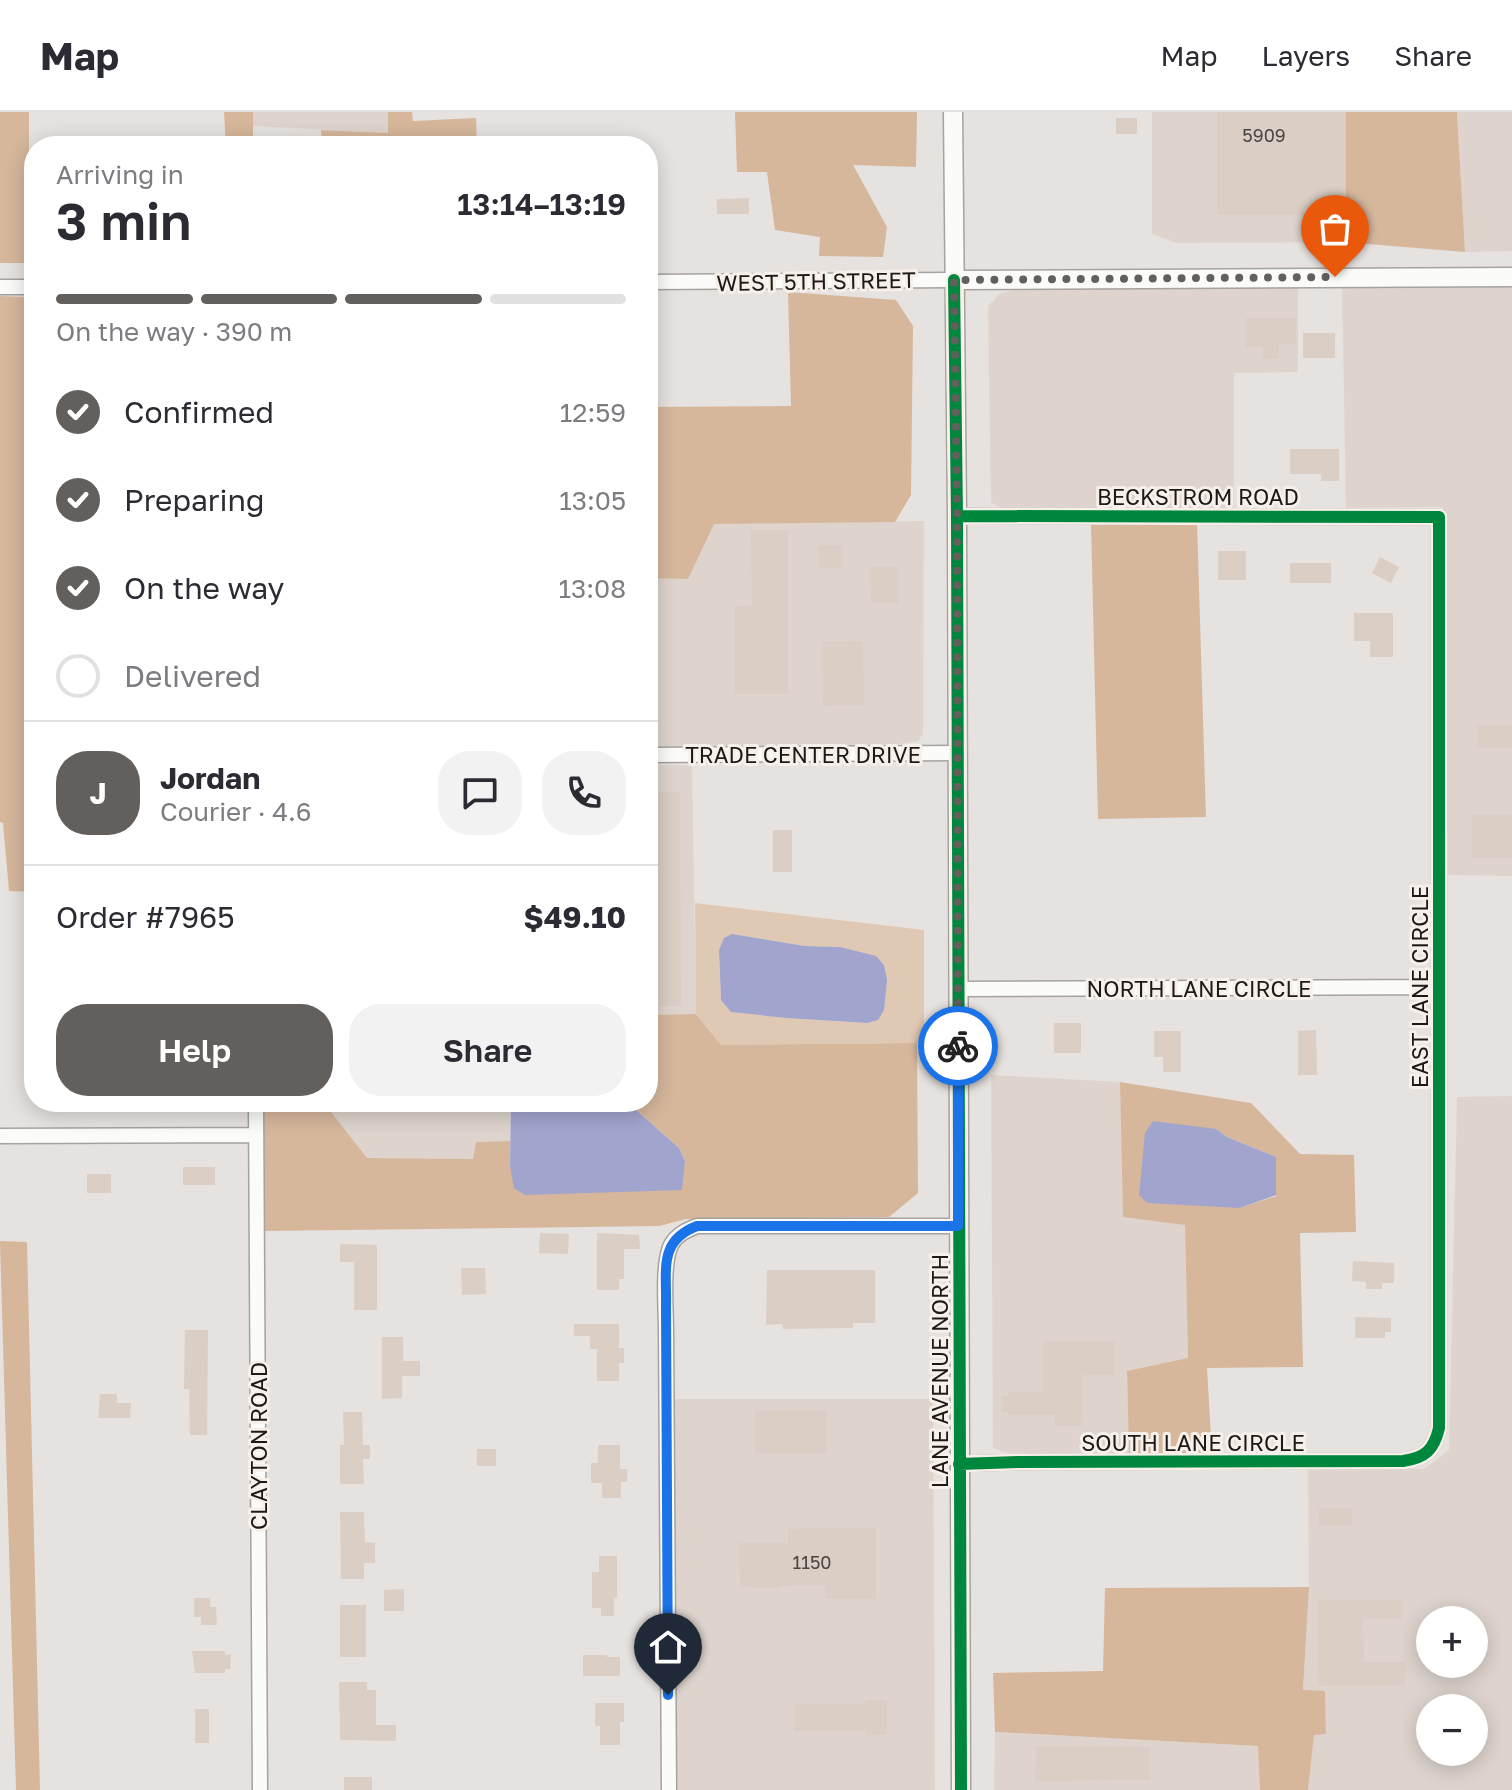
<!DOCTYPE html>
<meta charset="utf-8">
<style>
body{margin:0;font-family:"Golos Text",sans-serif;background:#f2f2f3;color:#2b2b33;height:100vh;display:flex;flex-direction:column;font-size:30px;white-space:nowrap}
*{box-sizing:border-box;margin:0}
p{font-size:26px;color:#7c7c81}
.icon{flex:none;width:44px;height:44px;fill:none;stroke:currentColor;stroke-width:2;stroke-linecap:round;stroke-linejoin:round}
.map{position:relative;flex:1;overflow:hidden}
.details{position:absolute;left:24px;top:24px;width:634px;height:976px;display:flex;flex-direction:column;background:#fff;border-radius:32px;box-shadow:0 4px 20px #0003}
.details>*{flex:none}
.buttons{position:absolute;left:1416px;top:1494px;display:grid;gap:16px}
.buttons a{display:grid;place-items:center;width:72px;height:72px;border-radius:50%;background:#fff;box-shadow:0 4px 20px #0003;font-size:40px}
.pin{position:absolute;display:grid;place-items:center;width:68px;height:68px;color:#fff;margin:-82px -34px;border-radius:50% 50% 50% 0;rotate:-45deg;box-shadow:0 0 8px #0007}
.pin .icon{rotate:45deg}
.courier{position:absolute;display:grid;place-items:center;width:80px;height:80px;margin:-40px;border:6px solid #1a73e8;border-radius:50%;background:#fff;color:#222;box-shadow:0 2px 10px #0007}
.headline em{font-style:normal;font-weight:600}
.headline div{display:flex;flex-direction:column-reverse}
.headline{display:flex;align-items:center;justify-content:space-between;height:136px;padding:0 32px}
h1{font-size:52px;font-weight:600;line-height:60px}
.bar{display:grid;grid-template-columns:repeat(4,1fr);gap:12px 8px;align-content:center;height:96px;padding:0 32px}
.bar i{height:10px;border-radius:6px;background:#e1e1e2}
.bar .current{background:#635f5d}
.bar p{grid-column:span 4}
.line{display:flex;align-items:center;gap:20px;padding:0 32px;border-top:2px solid #e1e1e2}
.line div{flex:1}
.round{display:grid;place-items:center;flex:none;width:84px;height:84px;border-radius:32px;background:#f2f2f3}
ol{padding:0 32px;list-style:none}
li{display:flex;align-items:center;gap:24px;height:88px}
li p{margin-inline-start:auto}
li .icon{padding:8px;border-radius:50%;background:#635f5d;color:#fff;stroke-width:4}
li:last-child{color:#7c7c81}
li i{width:44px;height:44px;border:4px solid #e1e1e2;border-radius:50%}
.action{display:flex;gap:16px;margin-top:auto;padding:16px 32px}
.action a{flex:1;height:92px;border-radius:32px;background:#635f5d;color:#fff;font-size:32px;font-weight:600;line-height:92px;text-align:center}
.action a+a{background:#f2f2f3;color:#2b2b33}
header{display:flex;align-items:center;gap:48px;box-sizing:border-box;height:112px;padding:0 40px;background:#fff;border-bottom:2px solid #e1e1e2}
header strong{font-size:38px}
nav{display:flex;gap:44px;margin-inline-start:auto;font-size:28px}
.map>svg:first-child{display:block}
.built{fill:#ded4cd;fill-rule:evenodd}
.green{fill:#e0c9b4;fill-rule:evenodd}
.forest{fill:#d6b79c;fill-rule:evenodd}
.water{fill:#a1a4cd}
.building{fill:#dbcec4}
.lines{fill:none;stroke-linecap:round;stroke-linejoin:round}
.street-casing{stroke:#a5a29f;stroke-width:17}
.secondary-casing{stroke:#a5a29f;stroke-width:21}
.street{stroke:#fbfbfa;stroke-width:14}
.secondary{stroke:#fbfbfa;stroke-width:18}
.cycleway-casing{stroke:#f7efe9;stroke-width:17}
.cycleway{stroke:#00873e;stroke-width:12}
.done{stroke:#635f5d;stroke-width:8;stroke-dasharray:0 14.4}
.route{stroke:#1a73e8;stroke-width:10}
.labels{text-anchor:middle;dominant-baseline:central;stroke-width:6;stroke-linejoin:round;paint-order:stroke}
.number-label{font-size:18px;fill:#4c4642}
.street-label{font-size:22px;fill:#1c1917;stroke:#f7efe9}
</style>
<header>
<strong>Map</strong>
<nav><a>Map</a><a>Layers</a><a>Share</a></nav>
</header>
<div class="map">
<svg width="1512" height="1678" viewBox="0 0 1512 1678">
<rect width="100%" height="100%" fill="#e6e2df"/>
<path class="built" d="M253,0h135l1,21 -136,-7z
M1152,0h187l5,130 -167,1 -25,-9z
M1457,0h55v139l-47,1z
M1512,172v592l-64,-1 -5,-368 -97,1 -4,-223z
M1298,173v87l-64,1v135l-227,2 -16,-7 -3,-197 13,-13 31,-7z
M924,409l-1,213 -5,7 -31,5 -239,1v-169h40l25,-54z
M648,653h44l4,249 -48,1z
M991,963l129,7 3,134 62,8 3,135 -61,12 2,84 -120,-2 -16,-5z
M1512,984v694h-204l6,-56 12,-1 -1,-41 -22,-1 6,-104 -1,-117 116,-1 25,-19 8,-353zM1430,1508h44v44h-44zM1430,1596h44v44h-44z
M332,990h179l-1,39 -34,1 -2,17 -108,-1 -35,-46z
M673,1287h260l2,391h-260z
M995,1620l264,14 1,44h-266z"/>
<path class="green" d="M695,791l229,27v111l-7,2 -196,2 -25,-31zM732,822l73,12 35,1 27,76 -81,-5 -54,-6 -11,-12 -2,-50z"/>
<path class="forest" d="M0,0h29v151h-29z
M224,0h29v34h-27z
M388,0h24l1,9 63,-3 1,28h-155l-1,-16 67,3z
M735,0h182l-1,55 -63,-2 34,62 -4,30 -64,-1 1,-19 -45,-7 -8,-58h-30z
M1339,0h118l8,140 -121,-10z
M788,180l108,8 17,26 -2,169 -16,27 -181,2 -26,55 -40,-1v-171l143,-1z
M0,184l26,1v78l8,1v166l-7,1 1,98 6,1v250l-25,-1 -6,-68 -3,-1z
M1197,411l9,294 -108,2 -7,-295z
M696,902l25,31 196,-2 1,150 -29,24 -203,2 -27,7 -395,5v-129h68l-1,10 36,46 106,1 3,-17 34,-1v25l171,24 4,-29 -6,-13 -52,-46h21v-87z
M1120,970l131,21 49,51 54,1 2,77 -56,1 3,134 -96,1 5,86 -83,1 -2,-84 61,-13 -3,-133 -62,-8zM1216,1017l11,8 49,20v39l-36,12z
M0,1129l27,1 13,548h-24z
M1309,1475l-6,103 22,1 1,43 -12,1 -6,55h-48l-2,-44 -263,-14 -2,-59 110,-2 2,-83z"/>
<path class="water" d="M732,822l73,12 35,1 36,9 8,9 3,15 -3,30 -6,10 -11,3 -81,-5 -55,-6 -10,-12 -2,-50 5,-12z
M511,990h116l52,46 6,13 -3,29 -157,5 -11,-7 -4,-22z
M1153,1009l63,8 11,8 49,20v38l-36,13 -93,-5 -8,-8 6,-62z"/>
<path class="building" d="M1217,0h129v103h-129z
M1116,6h21v16h-21z
M749,86v16h-32v-15z
M1246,206h50v26h-17v15h-16v-12h-17z
M1303,221h32v25h-32z
M1290,337h49v32h-18v-7h-31z
M751,418h37v164h-53v-88h17z
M818,433h24v23h-24z
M1218,439h28v29h-28z
M1380,445l19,10 -8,16 -19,-10z
M1290,451h41v20h-41z
M870,455h28v36h-27z
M1354,501h39v44h-23v-16h-16z
M863,529l1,64 -41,1 -1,-64z
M1477,613h35v23h-35z
M648,680h32l1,214h-33z
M1472,703h40v43h-40z
M773,718h19v42h-19z
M1054,911h27v30h-27z
M1316,918l1,45h-19v-44z
M1154,919h27v41h-18v-15h-9z
M183,1055h32v18h-32z
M87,1062h24v19h-24z
M540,1121l29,1 -1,20 -29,-1z
M597,1121l42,2 1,14h-16v30h-5v11h-22z
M340,1132l37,1v65h-23v-48h-14z
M1353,1149l41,2v20h-12v6h-16v-7l-14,-1z
M461,1156h24l1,26 -24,1z
M767,1158h108v53h-22v5l-70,1 -1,-5 -16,1z
M1355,1205l36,1v14h-6v6h-30z
M574,1212h45v24h5v15h-5v18h-22v-32h-7v-13h-16z
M185,1218h23l-1,105h-17l-1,-46h-5z
M382,1225h21v24h17v15h-18v22l-20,1z
M1043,1229h72v34h-32l-1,51h-27v-11h-47v-3h-6v-16h6v-4h35z
M100,1282h17v9h14l-1,15h-32z
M827,1298v43h-72v-42z
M343,1300h19l1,33h7v14h-7l1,25h-24v-39h4z
M598,1333h22v24h7v13h-6v16h-19v-15h-11v-20h7z
M477,1337h19v17h-19z
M1319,1396h33v17h-33z
M340,1400h24l1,30 10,1v20h-11v16h-23z
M824,1416h52v71h-51v-14l-43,1 -5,2 -37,-1 -1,-44h49v-14z
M599,1444h18v42h-3v18h-13v-8h-9v-36h7z
M404,1477v22h-20v-21z
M194,1486h16v9h6l1,18h-16v-8h-7z
M1317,1488h85v19h-39l1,43h41v23l-87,1z
M340,1493h26v52h-26z
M192,1539h33v4l6,-1 -1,15h-5v4h-30z
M583,1543h24v2h13v19h-37z
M339,1570h28v8h9v35h20v16l-56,-1z
M865,1588h22v35h-21v-4h-72v-27h71z
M595,1591h29v19h-4v23h-20v-19h-5z
M195,1597h14v34h-14z
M1036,1634l114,1v33l-115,1z
M344,1665h28v13h-28z"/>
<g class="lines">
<g class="street-casing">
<path id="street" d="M648,170l306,-2
M0,175h34
M957,404l482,1v911c-5,22 -14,30 -36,33l-385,1 -59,2
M648,643l309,-2
M958,877l481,-2
M256,990l4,688
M0,1024l256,-1
M669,1678l-3,-460c0,-22 -4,-67 5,-85 6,-11 16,-15 26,-19h261"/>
</g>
<g class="secondary-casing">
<path id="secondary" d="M953,0l4,404 4,1274
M954,168l558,-3"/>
</g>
<use href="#street" class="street"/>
<use href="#secondary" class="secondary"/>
<g class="cycleway-casing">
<path id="cycleway" d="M954,168l3,236 4,1274
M957,404l482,1v911c-5,22 -14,30 -36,33l-385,1 -59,2"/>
</g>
<use href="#cycleway" class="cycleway"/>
</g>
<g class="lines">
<path class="done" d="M958,934l-1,-530 -3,-236 381,-3"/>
<path class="route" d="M668,1583l-2,-389c1,-36 -8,-65 31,-80h261v-180"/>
</g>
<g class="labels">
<g class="number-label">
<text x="1264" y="23">5909</text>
<text x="812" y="1450">1150</text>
</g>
<g class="street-label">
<text transform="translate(816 169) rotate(-1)">WEST 5TH STREET</text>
<text x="1198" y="384">BECKSTROM ROAD</text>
<text x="803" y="642">TRADE CENTER DRIVE</text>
<text transform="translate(1419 875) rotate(-90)">EAST LANE CIRCLE</text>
<text x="1199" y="876">NORTH LANE CIRCLE</text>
<text transform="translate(939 1259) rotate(-90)">LANE AVENUE NORTH</text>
<text x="1193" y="1330">SOUTH LANE CIRCLE</text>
<text transform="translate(258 1334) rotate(-90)">CLAYTON ROAD</text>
</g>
</g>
</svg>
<div class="buttons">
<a>+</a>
<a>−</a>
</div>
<div class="pin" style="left:1335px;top:165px;background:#ea580c"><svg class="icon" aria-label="bag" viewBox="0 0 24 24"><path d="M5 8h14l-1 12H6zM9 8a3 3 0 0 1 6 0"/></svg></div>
<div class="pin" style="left:668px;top:1583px;background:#1f2937"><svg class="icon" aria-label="home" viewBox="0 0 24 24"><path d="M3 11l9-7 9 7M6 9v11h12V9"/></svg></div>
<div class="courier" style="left:958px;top:934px"><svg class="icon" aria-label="bike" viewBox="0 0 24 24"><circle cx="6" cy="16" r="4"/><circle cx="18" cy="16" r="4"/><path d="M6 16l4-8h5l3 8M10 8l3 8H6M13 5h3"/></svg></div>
<section class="details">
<div class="headline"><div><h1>3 min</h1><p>Arriving in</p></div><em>13:14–13:19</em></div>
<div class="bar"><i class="current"></i><i class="current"></i><i class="current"></i><i></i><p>On the way · 390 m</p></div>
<ol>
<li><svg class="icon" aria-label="check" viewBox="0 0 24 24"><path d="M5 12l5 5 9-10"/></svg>Confirmed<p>12:59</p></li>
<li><svg class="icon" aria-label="check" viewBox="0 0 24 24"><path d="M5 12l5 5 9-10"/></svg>Preparing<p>13:05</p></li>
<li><svg class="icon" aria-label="check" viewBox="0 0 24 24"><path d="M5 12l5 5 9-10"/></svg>On the way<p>13:08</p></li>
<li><i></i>Delivered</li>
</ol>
<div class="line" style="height:144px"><b class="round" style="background:#635f5d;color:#fff">J</b><div><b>Jordan</b><p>Courier · 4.6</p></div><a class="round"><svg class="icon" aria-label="chat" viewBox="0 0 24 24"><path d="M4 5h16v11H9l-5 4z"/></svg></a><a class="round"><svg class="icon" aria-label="phone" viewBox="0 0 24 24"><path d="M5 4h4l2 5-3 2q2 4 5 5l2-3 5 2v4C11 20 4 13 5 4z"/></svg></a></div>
<div class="line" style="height:104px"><div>Order #7965</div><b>$49.10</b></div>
<div class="action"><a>Help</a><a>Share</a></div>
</section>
</div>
